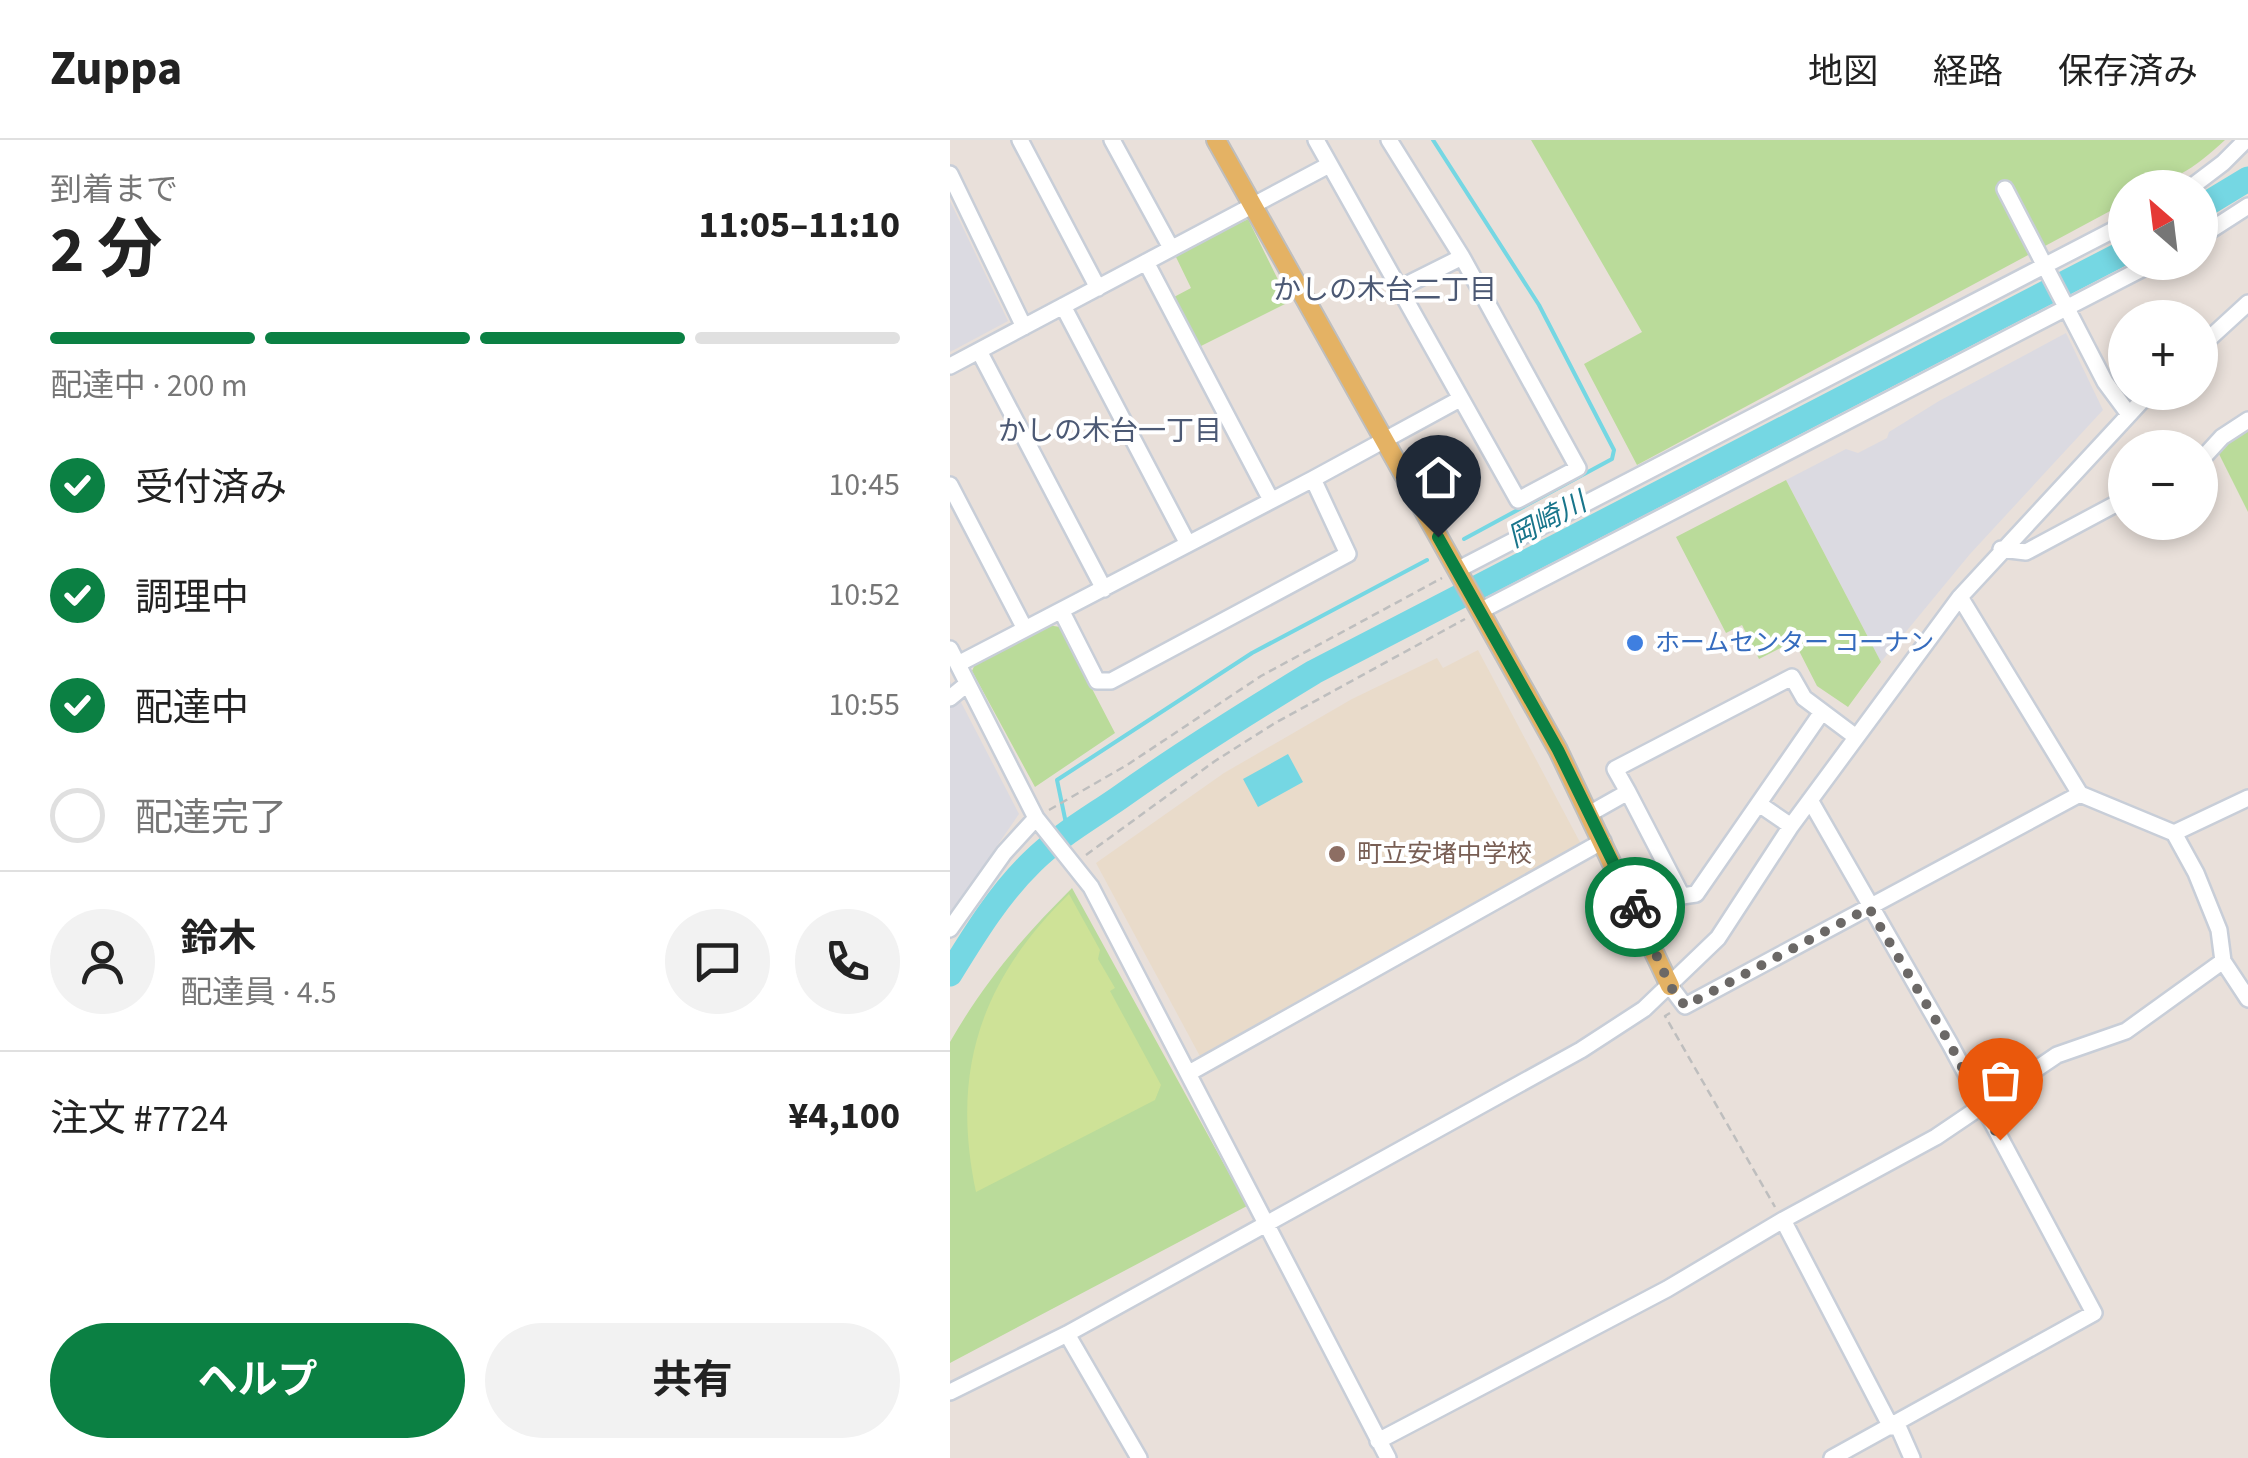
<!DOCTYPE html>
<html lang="ja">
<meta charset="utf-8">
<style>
body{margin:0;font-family:"Source Sans 3","Noto Sans JP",sans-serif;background:#f2f2f2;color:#222;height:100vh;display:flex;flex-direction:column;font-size:38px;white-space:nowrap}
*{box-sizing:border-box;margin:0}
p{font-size:32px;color:#767676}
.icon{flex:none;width:55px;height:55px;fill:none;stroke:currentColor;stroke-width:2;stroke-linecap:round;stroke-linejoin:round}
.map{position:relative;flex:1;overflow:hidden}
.sheet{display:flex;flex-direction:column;background:#fff;width:950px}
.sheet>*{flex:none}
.needle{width:65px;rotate:332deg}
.fabs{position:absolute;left:1158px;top:30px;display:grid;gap:20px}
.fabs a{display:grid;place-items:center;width:110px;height:110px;border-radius:50%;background:#fff;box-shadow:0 5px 15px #0003;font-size:50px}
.pin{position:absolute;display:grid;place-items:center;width:85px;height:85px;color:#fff;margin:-102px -42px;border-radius:50% 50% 50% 0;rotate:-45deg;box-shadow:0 0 10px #0007}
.pin .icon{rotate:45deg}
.courier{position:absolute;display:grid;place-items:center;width:100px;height:100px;margin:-50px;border:8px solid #0b8043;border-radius:50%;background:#fff;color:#222;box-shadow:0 2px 12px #0007}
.head em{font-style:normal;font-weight:700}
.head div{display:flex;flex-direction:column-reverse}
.head{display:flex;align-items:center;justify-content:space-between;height:170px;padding:0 50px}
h1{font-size:65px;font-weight:700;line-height:75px}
.bar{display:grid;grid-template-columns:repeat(4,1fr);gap:15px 10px;align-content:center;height:120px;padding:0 50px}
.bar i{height:12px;border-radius:8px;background:#e0e0e0}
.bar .selected{background:#0b8043}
.bar p{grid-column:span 4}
.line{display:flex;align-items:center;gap:25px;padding:0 50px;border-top:2px solid #e0e0e0}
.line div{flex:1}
.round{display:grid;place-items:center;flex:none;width:105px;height:105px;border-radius:52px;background:#f2f2f2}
ol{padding:0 50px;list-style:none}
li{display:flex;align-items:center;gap:30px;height:110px}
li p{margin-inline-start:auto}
li .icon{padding:10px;border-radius:50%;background:#0b8043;color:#fff;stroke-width:4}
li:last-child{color:#767676}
li i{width:55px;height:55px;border:5px solid #e0e0e0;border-radius:50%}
.primary-button{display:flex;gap:20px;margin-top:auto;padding:20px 50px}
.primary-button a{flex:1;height:115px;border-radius:60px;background:#0b8043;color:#fff;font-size:40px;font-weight:700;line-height:115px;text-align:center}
.primary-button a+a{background:#f2f2f2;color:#222}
header{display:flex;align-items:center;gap:60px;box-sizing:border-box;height:140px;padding:0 50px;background:#fff;border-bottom:2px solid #e0e0e0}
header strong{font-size:48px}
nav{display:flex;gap:55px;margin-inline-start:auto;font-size:35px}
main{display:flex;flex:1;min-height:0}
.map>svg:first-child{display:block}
.industrial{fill:#dbdae1}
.education{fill:#e9dbca}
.green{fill:#badb9a}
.pitch{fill:#cee297}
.water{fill:#75d7e3}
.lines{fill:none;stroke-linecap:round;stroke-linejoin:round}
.stream{stroke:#75d7e3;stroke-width:4}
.river{stroke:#75d7e3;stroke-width:25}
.minor-casing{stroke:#c8ced8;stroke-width:20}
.major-casing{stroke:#bebebe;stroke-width:22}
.path{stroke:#bebebe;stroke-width:2.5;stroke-dasharray:8 5;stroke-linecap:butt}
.minor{stroke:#fff;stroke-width:15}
.major{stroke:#e4b264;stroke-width:18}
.done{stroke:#6b6866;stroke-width:10;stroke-dasharray:0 18}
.route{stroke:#0b8043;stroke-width:12}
.shop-dot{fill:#3f7fe0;stroke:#fff;stroke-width:4}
.education-dot{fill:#8d6e63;stroke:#fff;stroke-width:4}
.labels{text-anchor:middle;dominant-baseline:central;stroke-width:8;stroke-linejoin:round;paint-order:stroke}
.shop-label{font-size:25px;fill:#366cbe;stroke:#fff;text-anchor:start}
.education-label{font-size:25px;fill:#785e54;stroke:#fff;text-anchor:start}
.neighbourhood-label{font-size:28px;fill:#4c5974;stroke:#fff}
.water-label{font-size:28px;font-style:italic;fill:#18758b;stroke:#fff}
</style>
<header>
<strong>Zuppa</strong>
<nav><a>地図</a><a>経路</a><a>保存済み</a></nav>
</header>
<main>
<section class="sheet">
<div class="head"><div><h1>2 分</h1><p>到着まで</p></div><em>11:05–11:10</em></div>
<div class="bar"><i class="selected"></i><i class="selected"></i><i class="selected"></i><i></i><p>配達中 · 200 m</p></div>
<ol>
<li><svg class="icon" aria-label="check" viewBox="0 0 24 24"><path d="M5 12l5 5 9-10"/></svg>受付済み<p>10:45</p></li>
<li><svg class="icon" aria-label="check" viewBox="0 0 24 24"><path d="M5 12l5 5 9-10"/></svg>調理中<p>10:52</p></li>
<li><svg class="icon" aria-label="check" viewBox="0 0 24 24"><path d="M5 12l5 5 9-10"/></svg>配達中<p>10:55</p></li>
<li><i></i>配達完了</li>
</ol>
<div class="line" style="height:180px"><a class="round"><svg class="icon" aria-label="person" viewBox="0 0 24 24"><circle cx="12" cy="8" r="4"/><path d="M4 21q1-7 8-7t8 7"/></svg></a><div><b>鈴木</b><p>配達員 · 4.5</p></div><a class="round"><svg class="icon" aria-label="chat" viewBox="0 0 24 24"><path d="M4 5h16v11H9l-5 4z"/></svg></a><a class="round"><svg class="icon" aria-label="phone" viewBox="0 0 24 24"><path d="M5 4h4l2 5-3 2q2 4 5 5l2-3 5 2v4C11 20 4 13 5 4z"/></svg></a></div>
<div class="line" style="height:130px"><div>注文 #7724</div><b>¥4,100</b></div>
<div class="primary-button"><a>ヘルプ</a><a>共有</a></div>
</section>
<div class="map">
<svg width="1298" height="1318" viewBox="0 0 1298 1318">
<rect width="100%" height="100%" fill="#e9e0da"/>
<path class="industrial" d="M0,61l58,120 -58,31z
M1116,193l37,77 -133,144 -89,108 -95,-182 60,-31 12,4 29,-15 2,-6 50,-31z
M0,541l69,133 -69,100z"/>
<path class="education" d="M528,510l104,196 -380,214 -106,-197 128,-90 128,-74 85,-41 6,10z"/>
<path class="green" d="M581,0h694c-31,29 -57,47 -100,48v15l-488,262 -53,-101 58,-32z
M298,79l41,83 -90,45 -25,-50 17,-9 -16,-33z
M1298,287v85l-29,-58 10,-15z
M836,340l95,182 -33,45 -31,-21 -23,-45 -35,18 -17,-34 -16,8 -50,-96z
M98,485l12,2 55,106 -80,54 -63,-116 3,-7z
M122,748l175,318 -297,157v-321c35,-61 73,-105 122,-154z"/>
<path class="pitch" d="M119,754l31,56 -2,9 17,29 -5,3 51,94 -6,15 -179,92c-26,-123 6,-213 93,-298z"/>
<path class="water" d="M338,614l15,28 -45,25 -15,-28z"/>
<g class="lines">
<path class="stream" d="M483,0l106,165 75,145 -2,9 -148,80
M118,693l-11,-53 195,-127 175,-93"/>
<path class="river" d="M1250,68l48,-29
M0,834c24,-39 49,-80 82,-112 25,-25 58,-44 87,-64 63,-45 129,-86 195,-126l811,-420"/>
<g class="minor-casing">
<path id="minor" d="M70,0l78,148
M162,0l59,108
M366,0l202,360 60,-32 -116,-211 -73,-117
M0,34l74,153
M1240,48l33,-25 23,-23
M1055,49l100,193 23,31
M1250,97l48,-31
M196,122l125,238
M450,148l62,-31
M113,166l125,238
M1250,207l48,-44
M29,211l125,238
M0,226l379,-201
M1250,321l22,-24 26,-17
M0,345l75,144
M1051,409l25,3 99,-53
M507,430l668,-346
M1010,457l120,197 94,39 22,40 23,57 4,31 25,38
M530,471l675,-349
M112,472l35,69h14l237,-127 -35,-75
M0,509l86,169 55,69 297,571
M8,524l355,-185 147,-80
M0,558l17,-14
M678,652l54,104 14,-2 126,-182
M860,660l140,244 144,269 -262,145
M809,664l32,22
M639,674l39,-22 -13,-23 177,-92 12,21 52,39
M1224,693l74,-35
M0,789l54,-76 32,-35
M720,846l15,20 395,-212
M239,933l414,-232
M833,1080l108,207
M117,1194l72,124
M0,1252l117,-58 514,-284 63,-41 74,-71 73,-112 169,-229 190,-205
M947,1284l15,34
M428,1301l289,-152 116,-69 153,-83 121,-82 69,-24 97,-70"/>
</g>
<g class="major-casing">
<path id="major" d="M266,0l342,610 112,236"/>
</g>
<path class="path" d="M99,670l78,-45 134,-89 181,-98
M136,715l129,-94 60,-38 190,-104
M720,873l-5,3 110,191"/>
<use href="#minor" class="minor"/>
<use href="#major" class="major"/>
</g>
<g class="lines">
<path class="done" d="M685,767l35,79 15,20 184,-98 81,136 50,96"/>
<path class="route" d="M488,397l120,213 77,157"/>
</g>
<circle class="shop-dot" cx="685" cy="503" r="10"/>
<circle class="education-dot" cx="387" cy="714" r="10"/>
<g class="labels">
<g class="shop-label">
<text x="705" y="503">ホームセンター コーナン</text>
</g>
<g class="education-label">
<text x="407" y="714">町立安堵中学校</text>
</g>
<g class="neighbourhood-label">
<text x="435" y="150">かしの木台二丁目</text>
<text x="160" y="291">かしの木台一丁目</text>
</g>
<g class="water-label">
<text transform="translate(597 380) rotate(-28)">岡崎川</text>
</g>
</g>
</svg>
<div class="fabs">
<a><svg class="needle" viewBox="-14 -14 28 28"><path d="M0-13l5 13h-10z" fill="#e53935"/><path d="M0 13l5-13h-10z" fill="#767676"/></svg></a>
<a>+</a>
<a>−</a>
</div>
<div class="pin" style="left:1050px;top:1000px;background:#ea580c"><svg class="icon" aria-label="bag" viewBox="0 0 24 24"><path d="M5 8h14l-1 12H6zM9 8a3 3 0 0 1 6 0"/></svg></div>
<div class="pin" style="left:488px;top:397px;background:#1f2937"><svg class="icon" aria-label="home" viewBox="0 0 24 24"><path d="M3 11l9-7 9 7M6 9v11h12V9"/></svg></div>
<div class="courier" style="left:685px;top:767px"><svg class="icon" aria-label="bike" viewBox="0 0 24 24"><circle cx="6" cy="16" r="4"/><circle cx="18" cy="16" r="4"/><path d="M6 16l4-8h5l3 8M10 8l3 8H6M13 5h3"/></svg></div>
</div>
</main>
